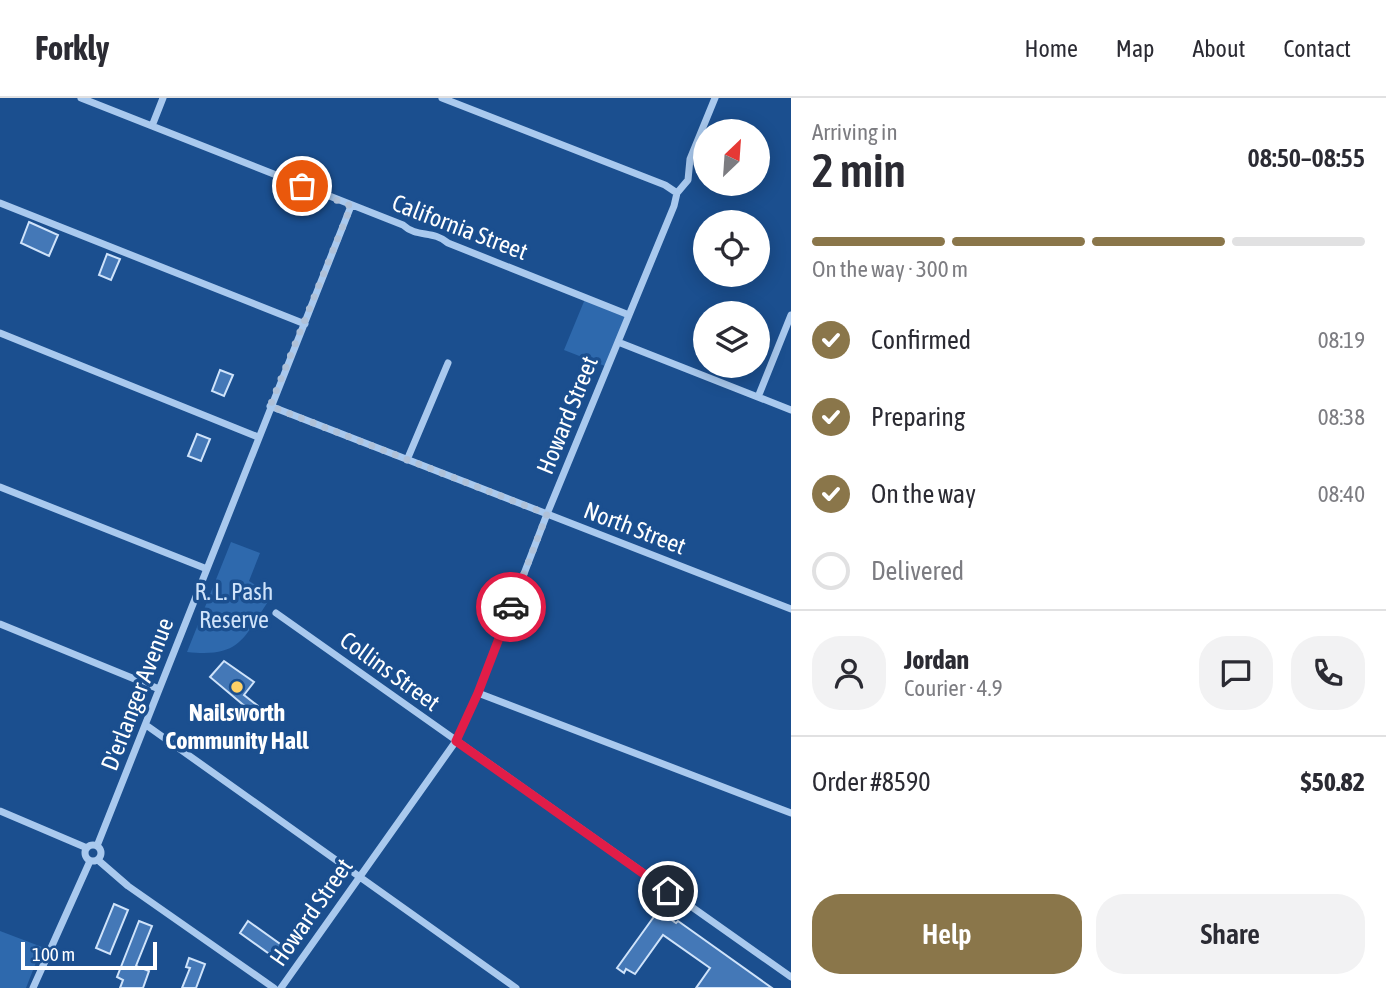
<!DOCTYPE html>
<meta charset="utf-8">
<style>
body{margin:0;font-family:"Asap Condensed",sans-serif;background:#f2f2f3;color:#2b2b33;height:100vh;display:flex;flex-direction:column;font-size:26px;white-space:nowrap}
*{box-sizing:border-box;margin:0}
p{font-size:23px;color:#7c7c81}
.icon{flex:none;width:38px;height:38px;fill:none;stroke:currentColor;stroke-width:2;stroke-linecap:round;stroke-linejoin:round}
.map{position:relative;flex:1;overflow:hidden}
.panel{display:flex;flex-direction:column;background:#fff;width:595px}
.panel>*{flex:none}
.needle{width:46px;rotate:25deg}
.controls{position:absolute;left:693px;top:21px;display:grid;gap:14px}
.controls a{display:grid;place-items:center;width:77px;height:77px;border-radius:50%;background:#fff;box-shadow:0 4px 18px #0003;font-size:35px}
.scale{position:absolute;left:21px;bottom:18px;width:136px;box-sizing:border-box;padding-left:7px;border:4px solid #fff;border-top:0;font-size:19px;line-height:24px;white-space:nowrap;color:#fff;-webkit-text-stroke:5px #1b4f8f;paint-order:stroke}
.pin{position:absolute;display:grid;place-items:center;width:60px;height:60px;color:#fff;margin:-30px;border:4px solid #fff;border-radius:50%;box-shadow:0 2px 7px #0007}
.courier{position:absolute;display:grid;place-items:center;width:70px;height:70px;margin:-35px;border:5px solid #e11d48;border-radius:50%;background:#fff;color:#222;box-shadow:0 2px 9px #0007}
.overview em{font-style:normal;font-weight:600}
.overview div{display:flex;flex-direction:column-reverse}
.overview{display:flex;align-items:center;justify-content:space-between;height:119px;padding:0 21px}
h1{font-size:46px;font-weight:600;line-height:52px}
.bar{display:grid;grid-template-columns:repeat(4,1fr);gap:10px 7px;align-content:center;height:84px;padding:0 21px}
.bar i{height:9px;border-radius:5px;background:#e1e1e2}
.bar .current{background:#8a764a}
.bar p{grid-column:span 4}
.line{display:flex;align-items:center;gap:18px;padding:0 21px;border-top:2px solid #e1e1e2}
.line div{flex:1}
.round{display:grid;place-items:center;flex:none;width:74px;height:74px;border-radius:28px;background:#f2f2f3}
ol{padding:0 21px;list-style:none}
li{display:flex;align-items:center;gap:21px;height:77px}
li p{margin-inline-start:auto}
li .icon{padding:7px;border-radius:50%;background:#8a764a;color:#fff;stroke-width:4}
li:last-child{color:#7c7c81}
li i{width:38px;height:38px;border:4px solid #e1e1e2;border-radius:50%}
.action{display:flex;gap:14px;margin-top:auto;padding:14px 21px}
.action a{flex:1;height:80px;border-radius:28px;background:#8a764a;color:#fff;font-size:28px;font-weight:600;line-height:80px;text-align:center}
.action a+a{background:#f2f2f3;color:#2b2b33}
header{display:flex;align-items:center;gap:42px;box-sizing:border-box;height:98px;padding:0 35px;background:#fff;border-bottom:2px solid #e1e1e2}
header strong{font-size:33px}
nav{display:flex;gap:38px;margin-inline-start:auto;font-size:24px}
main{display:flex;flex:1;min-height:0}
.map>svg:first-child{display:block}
.green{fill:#2e69ad}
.building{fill:#4478b7;stroke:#cfe3fa;stroke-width:2}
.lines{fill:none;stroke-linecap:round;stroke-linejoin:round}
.street{stroke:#a9c9ee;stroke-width:7}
.done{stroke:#afc1d8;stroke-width:7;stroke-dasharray:0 12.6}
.route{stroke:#e11d48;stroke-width:9}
.poi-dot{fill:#ffd166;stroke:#1b4f8f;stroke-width:2.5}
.labels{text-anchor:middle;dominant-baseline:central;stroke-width:7;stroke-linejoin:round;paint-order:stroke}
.street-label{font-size:24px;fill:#fff;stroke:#1b4f8f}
.park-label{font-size:24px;fill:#cfe3fa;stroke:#1b4f8f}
.poi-label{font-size:24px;font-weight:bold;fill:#fff;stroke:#1b4f8f}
</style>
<header>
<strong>Forkly</strong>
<nav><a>Home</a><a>Map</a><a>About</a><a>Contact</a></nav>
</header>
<main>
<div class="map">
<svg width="791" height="890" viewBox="0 0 791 890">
<rect width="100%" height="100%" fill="#1b4f8f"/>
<path class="green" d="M585,201l41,16 -21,51 -41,-16z
M231,444l29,11 -11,28 23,15c-29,41 -29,62 -85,56z
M0,833l42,16 -16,41h-26z"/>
<path class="building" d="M29,124l29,13 -9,21 -28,-13z
M107,156l13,5 -9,21 -12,-5z
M220,272l13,5 -9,21 -12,-5z
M197,336l13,5 -9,22 -13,-5z
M224,563l30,21 -10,13 14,11 -5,7 -43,-36z
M114,806l14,6 -18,44 -14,-6z
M658,813l18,12 2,-2 94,67h-76l14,-20 -47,-33 -28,39 -9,-5 -2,4 -7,-5z
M139,823l13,5 -16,40 13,5 -6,17h-23l3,-8 -6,-3z
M248,823l35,25 -8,12 -35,-25z
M189,860l16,6 -9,24h-14l8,-20 -4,-1z"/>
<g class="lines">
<path class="street" d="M81,0l322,127c14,13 30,5 45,18l181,72
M442,0l223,87 12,8
M152,28l11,-28
M0,105l305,121
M0,235l258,104
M618,244l173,68
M758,299l33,-82
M270,308l521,203
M407,362l41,-97
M0,389l207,82
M276,515l515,364
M0,526l159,65
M478,595l313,120
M146,627l370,263
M0,713l87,37
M85 755a8 8 0 1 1 16 0a8 8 0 1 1-16 0Z
M97,748l254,-640
M98,762l30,26 146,102
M33,890l57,-127
M281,890l175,-247 22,-48 69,-179 127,-308 3,-13 11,-13 2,-21 25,-61"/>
</g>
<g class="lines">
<path class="done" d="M302,88l49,20 -81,200 277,108 -36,93"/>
<path class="route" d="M511,509l-33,86 -22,48 212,150"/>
</g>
<circle class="poi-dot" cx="237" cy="589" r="7"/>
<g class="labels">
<g class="street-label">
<text transform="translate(460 129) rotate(21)">California Street</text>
<text transform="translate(567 317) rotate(-68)">Howard Street</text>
<text transform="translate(635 430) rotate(21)">North Street</text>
<text transform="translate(390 573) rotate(36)">Collins Street</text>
<text transform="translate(137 596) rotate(-69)">D'erlanger Avenue</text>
<text transform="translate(311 814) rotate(-55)">Howard Street</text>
</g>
<g class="park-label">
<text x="234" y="493">R. L. Pash<tspan x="234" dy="28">Reserve</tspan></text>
</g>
<g class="poi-label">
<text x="237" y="614">Nailsworth<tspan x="237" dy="28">Community Hall</tspan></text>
</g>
</g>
</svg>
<div class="controls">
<a><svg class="needle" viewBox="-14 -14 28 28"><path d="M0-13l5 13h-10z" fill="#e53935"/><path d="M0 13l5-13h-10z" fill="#7c7c81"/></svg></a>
<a><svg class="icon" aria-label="locate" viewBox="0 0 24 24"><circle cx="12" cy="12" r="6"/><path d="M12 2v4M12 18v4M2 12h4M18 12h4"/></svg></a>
<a><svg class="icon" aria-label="layers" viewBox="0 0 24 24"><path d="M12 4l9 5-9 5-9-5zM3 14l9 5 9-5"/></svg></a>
</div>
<div class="scale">100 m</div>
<div class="pin" style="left:302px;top:88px;background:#ea580c"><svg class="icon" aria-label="bag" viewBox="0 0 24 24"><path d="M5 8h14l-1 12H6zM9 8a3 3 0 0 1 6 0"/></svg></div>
<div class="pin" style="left:668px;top:793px;background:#1f2937"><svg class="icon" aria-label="home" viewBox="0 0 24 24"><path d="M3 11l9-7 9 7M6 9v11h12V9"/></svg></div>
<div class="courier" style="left:511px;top:509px"><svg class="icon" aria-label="car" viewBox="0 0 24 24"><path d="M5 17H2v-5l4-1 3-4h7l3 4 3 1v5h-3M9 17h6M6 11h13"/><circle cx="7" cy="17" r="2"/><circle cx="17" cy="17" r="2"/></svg></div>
</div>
<section class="panel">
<div class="overview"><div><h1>2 min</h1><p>Arriving in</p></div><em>08:50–08:55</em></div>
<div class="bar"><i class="current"></i><i class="current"></i><i class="current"></i><i></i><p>On the way · 300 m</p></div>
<ol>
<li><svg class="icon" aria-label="check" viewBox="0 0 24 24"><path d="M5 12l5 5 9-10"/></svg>Confirmed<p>08:19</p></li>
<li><svg class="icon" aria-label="check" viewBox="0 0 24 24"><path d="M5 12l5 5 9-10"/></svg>Preparing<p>08:38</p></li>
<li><svg class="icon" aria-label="check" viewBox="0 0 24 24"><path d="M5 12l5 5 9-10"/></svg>On the way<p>08:40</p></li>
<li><i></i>Delivered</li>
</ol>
<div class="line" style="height:126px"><a class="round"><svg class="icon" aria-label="person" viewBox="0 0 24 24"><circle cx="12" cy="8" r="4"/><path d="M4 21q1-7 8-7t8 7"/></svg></a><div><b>Jordan</b><p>Courier · 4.9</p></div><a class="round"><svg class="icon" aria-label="chat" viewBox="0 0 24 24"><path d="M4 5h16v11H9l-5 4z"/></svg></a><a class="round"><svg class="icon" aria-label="phone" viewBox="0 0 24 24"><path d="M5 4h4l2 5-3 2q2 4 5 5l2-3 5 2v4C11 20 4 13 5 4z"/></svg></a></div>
<div class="line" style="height:91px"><div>Order #8590</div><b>$50.82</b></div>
<div class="action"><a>Help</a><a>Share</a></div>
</section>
</main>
